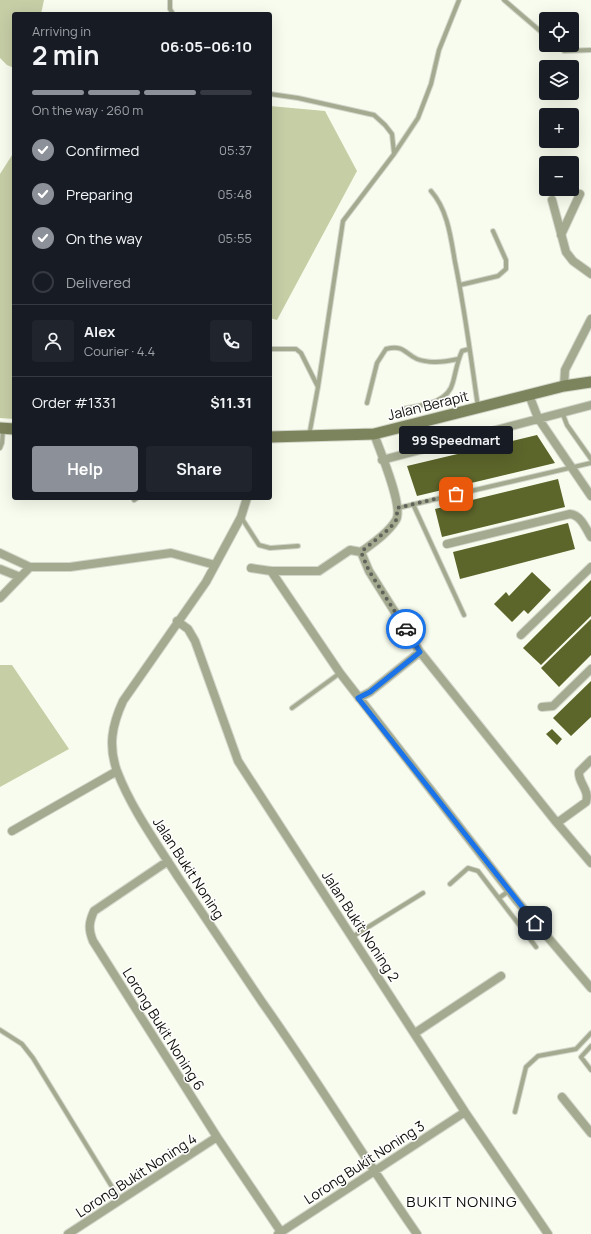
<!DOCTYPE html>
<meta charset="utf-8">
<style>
body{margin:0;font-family:Manrope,sans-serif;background:#20242c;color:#f1f3f6;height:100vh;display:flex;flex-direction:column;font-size:15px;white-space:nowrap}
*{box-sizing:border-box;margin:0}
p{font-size:13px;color:#9ea1a6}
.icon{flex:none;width:22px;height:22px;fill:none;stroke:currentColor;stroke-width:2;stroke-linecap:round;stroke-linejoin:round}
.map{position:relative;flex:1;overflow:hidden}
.side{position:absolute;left:12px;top:12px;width:260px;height:488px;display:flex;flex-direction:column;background:#171b24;border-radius:4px;box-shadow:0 4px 16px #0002}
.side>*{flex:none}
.buttons{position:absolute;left:539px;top:12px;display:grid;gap:8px}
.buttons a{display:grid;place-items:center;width:40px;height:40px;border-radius:4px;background:#171b24;box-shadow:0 4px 16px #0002;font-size:20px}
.pin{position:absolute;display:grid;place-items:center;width:34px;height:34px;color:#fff;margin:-17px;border-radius:8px;box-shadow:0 2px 6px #0006}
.courier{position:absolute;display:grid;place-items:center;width:40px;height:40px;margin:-20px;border:3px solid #1a73e8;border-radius:50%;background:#fff;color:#222;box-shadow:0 1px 5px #0007}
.bubble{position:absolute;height:28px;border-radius:4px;background:#171b24;box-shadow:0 4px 16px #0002;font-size:13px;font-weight:700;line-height:28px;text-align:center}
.overview em{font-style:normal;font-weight:700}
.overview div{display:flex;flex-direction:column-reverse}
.overview{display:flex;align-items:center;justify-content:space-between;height:68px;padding:0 20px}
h1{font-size:26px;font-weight:700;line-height:30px}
.bar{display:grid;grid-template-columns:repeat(4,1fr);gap:6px 4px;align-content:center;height:48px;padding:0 20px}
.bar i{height:5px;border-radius:3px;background:#363941}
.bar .on{background:#8c9099}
.bar p{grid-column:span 4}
.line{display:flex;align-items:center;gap:10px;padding:0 20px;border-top:1px solid #363941}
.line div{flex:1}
.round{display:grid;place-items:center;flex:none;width:42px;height:42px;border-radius:4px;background:#20242c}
ol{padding:0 20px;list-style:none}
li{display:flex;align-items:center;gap:12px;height:44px}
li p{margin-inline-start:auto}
li .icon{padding:4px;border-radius:50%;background:#8c9099;color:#fff;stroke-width:4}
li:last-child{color:#9ea1a6}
li i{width:22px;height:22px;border:2px solid #363941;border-radius:50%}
.primary-button{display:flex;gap:8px;margin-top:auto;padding:8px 20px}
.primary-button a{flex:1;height:46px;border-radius:4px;background:#8c9099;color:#fff;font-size:16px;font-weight:700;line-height:46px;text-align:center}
.primary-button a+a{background:#20242c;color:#f1f3f6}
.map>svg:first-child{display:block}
.green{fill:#c6cea6}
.building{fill:#5c652a}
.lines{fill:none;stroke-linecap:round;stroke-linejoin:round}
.service-casing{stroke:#d3d6ca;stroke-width:6}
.minor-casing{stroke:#d3d6ca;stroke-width:10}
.secondary-casing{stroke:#d3d6ca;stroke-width:13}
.service{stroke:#a4aa90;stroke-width:4}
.minor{stroke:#a4aa90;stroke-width:8}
.secondary{stroke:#7c845d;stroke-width:11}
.done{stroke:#61635a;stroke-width:4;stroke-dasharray:0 7.2}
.route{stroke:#1a73e8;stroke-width:5}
.labels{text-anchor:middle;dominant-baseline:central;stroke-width:3;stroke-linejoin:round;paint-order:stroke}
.street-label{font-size:14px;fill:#0f100b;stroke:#fff}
.neighbourhood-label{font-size:15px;letter-spacing:1px;fill:#0f100b;stroke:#fff}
</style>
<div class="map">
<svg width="591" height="1234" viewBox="0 0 591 1234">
<rect width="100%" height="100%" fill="#f8fcee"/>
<path class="green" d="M0,0h44l-3,14h-27v54l-7,-3 -7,-7z
M270,106l55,5 32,60 -80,149 -7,-2z
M14,152v267l-14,-1v-244z
M0,665h12l57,84 -69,38z"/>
<path class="building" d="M537,435l18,28 -138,33 -10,-30z
M558,479l7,28 -123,30 -7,-28z
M568,523l7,26 -115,30 -7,-27z
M532,572l19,18 -23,24 -4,-4 -12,12 -18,-18 12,-12 3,4z
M591,580v36l-50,49 -18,-17z
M591,619v36l-32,32 -18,-19z
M591,681v36l-20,19 -18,-18z
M552,729l10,10 -5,6 -11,-11z"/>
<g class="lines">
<g class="service-casing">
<path id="service" d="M170,0v9l3,5
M504,0l42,36
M557,45l7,6 27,-1
M270,94l28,4 76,17 11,10 7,9 2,19
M431,191c17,19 20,48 24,71 10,48 16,97 23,145
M460,285l38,-9 8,-7v-9l-13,-29
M270,349h26l5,4 17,34
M367,403l10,-40 9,-14c18,-5 19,5 31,10 13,5 28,3 41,0
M403,409c18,-4 45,-5 50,-27 3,-11 4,-20 9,-31l7,-2
M562,412l5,13 24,34
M309,436l9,-49 25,-166 51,-67 24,-36 13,-34 8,-34 20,-50
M0,448l2,-5 1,-14
M134,500l3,-2
M413,504l51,111
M398,508l193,-45
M241,517l18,28 11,3 28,-2
M292,708l48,-35
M450,884l18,-16 10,3 58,76
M499,898l10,-7
M352,937l71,-44
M0,1030l22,14 11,14 87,142
M591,1046l-10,11 10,13
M515,1112l11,-45 12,-11 38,-7 15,-16"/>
</g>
<g class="minor-casing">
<path id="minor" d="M552,200l14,52 7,9 18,13
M561,235l19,-41
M564,386l1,-16 26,-51
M529,395l9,23 53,78
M374,434c6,17 30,73 22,86 -8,13 -23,23 -35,32l8,19 51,81 137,171 34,40
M382,460l209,-55
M247,498l-6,19 -35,65 -83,119c-11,24 -15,45 -6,70 14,37 40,73 61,106 28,42 56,84 84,125 54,76 102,156 155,232
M447,544l123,-30c11,1 16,15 21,23
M0,553l30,14
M251,568l20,3h48l31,-21 11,2
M0,569l20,8
M271,571l69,102 177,228 74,87
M0,598l30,-31h40l101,-14 44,12
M177,621l11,8 7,12 43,120 227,351 83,122
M521,635l70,-68
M359,698l11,-6 50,-40
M542,707l11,-1 38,-37
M557,823l29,-21c4,-12 -8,-19 -7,-30l12,-12
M12,831l105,-60
M168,861l-74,50c-5,11 -6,18 -1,30l124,196 64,95
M415,1033l86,-57
M562,1097l29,36
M68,1234l149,-97
M278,1234l187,-122"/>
</g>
<g class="secondary-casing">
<path id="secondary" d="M0,428l14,1
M270,437l104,-3 190,-48 27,-4"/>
</g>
<use href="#service" class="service"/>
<use href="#minor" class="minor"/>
<use href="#secondary" class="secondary"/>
</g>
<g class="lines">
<path class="done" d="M406,629l-37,-58 -8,-19 29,-24 7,-9v-11l59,-14"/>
<path class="route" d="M406,629l14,23 -50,40 -12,6 177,225"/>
</g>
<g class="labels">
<g class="street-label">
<text transform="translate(428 405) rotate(-14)">Jalan Berapit</text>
<text transform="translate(189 868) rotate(57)">Jalan Bukit Noning</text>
<text transform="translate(361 926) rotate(57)">Jalan Bukit Noning 2</text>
<text transform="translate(164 1029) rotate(58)">Lorong Bukit Noning 6</text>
<text transform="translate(364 1162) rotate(-33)">Lorong Bukit Noning 3</text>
<text transform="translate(136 1175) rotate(-33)">Lorong Bukit Noning 4</text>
</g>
<g class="neighbourhood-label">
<text x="462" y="1201">BUKIT NONING</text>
</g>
</g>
</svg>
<div class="buttons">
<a><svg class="icon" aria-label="locate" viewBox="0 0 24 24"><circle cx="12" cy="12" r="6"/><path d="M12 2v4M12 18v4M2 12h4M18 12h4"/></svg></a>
<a><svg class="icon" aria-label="layers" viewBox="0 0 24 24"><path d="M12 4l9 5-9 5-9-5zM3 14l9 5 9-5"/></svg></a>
<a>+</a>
<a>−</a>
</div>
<div class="pin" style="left:456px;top:494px;background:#ea580c"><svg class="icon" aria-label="bag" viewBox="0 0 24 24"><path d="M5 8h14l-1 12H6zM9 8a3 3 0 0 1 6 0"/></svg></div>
<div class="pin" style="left:535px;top:923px;background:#1f2937"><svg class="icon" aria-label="home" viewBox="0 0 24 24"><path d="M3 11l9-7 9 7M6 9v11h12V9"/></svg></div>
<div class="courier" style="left:406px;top:629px"><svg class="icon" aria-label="car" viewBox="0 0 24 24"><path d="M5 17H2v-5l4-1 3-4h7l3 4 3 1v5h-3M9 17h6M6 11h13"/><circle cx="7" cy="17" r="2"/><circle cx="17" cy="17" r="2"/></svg></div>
<div class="bubble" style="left:399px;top:426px;width:114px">99 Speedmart</div>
<section class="side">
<div class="overview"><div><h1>2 min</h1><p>Arriving in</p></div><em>06:05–06:10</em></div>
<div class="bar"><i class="on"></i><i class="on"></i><i class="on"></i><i></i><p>On the way · 260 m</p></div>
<ol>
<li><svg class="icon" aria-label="check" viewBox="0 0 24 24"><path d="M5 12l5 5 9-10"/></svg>Confirmed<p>05:37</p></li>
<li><svg class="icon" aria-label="check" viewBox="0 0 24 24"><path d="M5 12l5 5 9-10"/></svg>Preparing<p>05:48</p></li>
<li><svg class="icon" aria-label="check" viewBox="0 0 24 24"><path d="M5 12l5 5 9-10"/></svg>On the way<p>05:55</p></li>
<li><i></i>Delivered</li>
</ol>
<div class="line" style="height:72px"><a class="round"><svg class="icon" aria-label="person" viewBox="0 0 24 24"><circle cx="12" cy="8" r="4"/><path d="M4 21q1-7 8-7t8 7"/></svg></a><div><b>Alex</b><p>Courier · 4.4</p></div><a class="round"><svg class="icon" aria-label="phone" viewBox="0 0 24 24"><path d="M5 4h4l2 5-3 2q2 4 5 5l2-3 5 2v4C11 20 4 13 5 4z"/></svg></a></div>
<div class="line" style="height:52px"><div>Order #1331</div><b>$11.31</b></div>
<div class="primary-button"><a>Help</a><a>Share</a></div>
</section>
</div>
